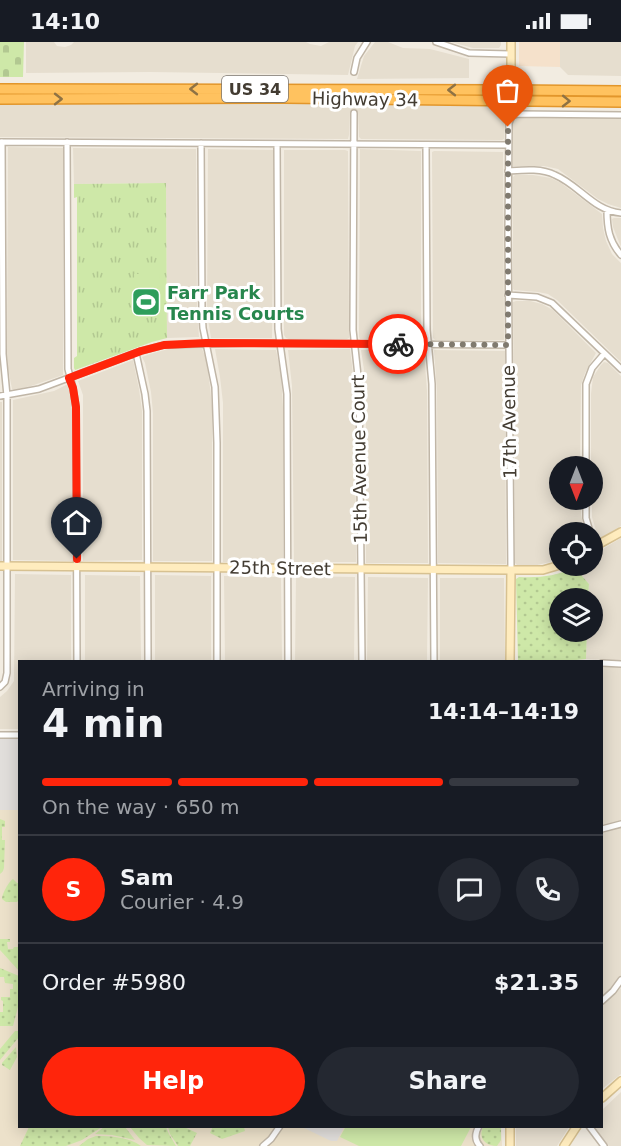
<!DOCTYPE html>
<meta charset="utf-8">
<style>
body{margin:0;font-family:"DejaVu Sans",sans-serif;background:#242831;color:#f1f3f6;height:100vh;display:flex;flex-direction:column;font-size:22px;white-space:nowrap}
*{box-sizing:border-box;margin:0}
p{font-size:20px;color:#9ea1a6}
.icon{flex:none;width:33px;height:33px;fill:none;stroke:currentColor;stroke-width:2;stroke-linecap:round;stroke-linejoin:round}
.map{position:relative;flex:1;overflow:hidden}
.drawer{position:absolute;left:18px;top:618px;width:585px;height:468px;display:flex;flex-direction:column;background:#171b24;border-radius:0px;box-shadow:0 3px 15px #0003}
.drawer>*{flex:none}
.needle{width:39px;rotate:180deg}
.fabs{position:absolute;left:549px;top:414px;display:grid;gap:12px}
.fabs a{display:grid;place-items:center;width:54px;height:54px;border-radius:50%;background:#171b24;box-shadow:0 3px 15px #0003;font-size:30px}
.pin{position:absolute;display:grid;place-items:center;width:51px;height:51px;color:#fff;margin:-62px -26px;border-radius:50% 50% 50% 0;rotate:-45deg;box-shadow:0 0 6px #0007}
.pin .icon{rotate:45deg}
.courier{position:absolute;display:grid;place-items:center;width:60px;height:60px;margin:-30px;border:4px solid #ff250b;border-radius:50%;background:#fff;color:#222;box-shadow:0 2px 8px #0007}
.headline em{font-style:normal;font-weight:800}
.headline div{display:flex;flex-direction:column-reverse}
.headline{display:flex;align-items:center;justify-content:space-between;height:102px;padding:0 24px}
h1{font-size:39px;font-weight:800;line-height:45px}
.bar{display:grid;grid-template-columns:repeat(4,1fr);gap:9px 6px;align-content:center;height:72px;padding:0 24px}
.bar i{height:8px;border-radius:4px;background:#363941}
.bar .active{background:#ff250b}
.bar p{grid-column:span 4}
.line{display:flex;align-items:center;gap:15px;padding:0 24px;border-top:2px solid #363941}
.line div{flex:1}
.round{display:grid;place-items:center;flex:none;width:63px;height:63px;border-radius:32px;background:#242831}
.cta{display:flex;gap:12px;margin-top:auto;padding:12px 24px}
.cta a{flex:1;height:69px;border-radius:36px;background:#ff250b;color:#fff;font-size:24px;font-weight:800;line-height:69px;text-align:center}
.cta a+a{background:#242831;color:#f1f3f6}
.status{display:flex;justify-content:space-between;align-items:center;height:42px;padding:0 30px;background:#171b24;direction:ltr}
.status svg{height:16px;fill:currentColor}
.map>svg:first-child{display:block}
.residential{fill:#e6decf}
.commercial{fill:#f5e1cb}
.education{fill:#ece1ca}
.grass{fill:url(#grass-dots)}
.cemetery{fill:url(#cemetery-stones)}
.park{fill:url(#park-tufts)}
.garden{fill:#cee8a8}
.parking{fill:#e1dedb}
.lines{fill:none;stroke-linecap:round;stroke-linejoin:round}
.street-casing{stroke:#c0b6a7;stroke-width:8}
.secondary-casing{stroke:#d7c191;stroke-width:10}
.highway-casing{stroke:#e2962b;stroke-width:12}
.street{stroke:#fff;stroke-width:5}
.secondary{stroke:#ffecbe;stroke-width:7}
.highway{stroke:#ffc25f;stroke-width:9}
.oneway{stroke:#8e7244}
.done{stroke:#807a6f;stroke-width:6;stroke-dasharray:0 10.8}
.route{stroke:#ff250b;stroke-width:8}
.labels{text-anchor:middle;dominant-baseline:central;stroke-width:6;stroke-linejoin:round;paint-order:stroke}
.shield{fill:#fff;stroke:#7b7670;stroke-width:1.5}
.shield-label{font-size:16px;font-weight:bold;fill:#433c32}
.street-label{font-size:18px;fill:#433c32;stroke:#fff}
.leisure-label{font-size:18px;font-weight:bold;fill:#27864d;stroke:#fff;text-anchor:start}
</style>
<div class="status"><b>14:10</b><svg viewBox="0 0 49 12"><path d="M0 12V9h3v3zM5 12V6h3v6zM10 12V3h3v9zM15 12V0h3v12zM26 1h20v11H26zM47 4h2v5h-2z"/></svg></div>
<div class="map">
<svg width="621" height="1104" viewBox="0 0 621 1104">
<defs>
<pattern id="grass-dots" width="8" height="8" patternUnits="userSpaceOnUse" patternTransform="scale(1.5)"><rect width="8" height="8" fill="#cee8a8"/><path d="M2 2h.1M6 6h.1" fill="none" stroke="#b2c891" stroke-width="1.8" stroke-linecap="round"/></pattern>
<pattern id="cemetery-stones" width="16" height="16" patternUnits="userSpaceOnUse" patternTransform="scale(1.5)"><rect width="16" height="16" fill="#cee8a8"/><path d="M2 7V4a2 2 0 0 1 4 0v3zM10 15v-3a2 2 0 0 1 4 0v3z" fill="#b2c891"/></pattern>
<pattern id="park-tufts" width="24" height="20" patternUnits="userSpaceOnUse" patternTransform="scale(1.5)"><rect width="24" height="20" fill="#cee8a8"/><path d="M3 7l-1-3M5 7V3M7 7l1-3M15 17l-1-3M17 17v-4M19 17l1-3" fill="none" stroke="#b2c891"/></pattern>
</defs>
<rect width="100%" height="100%" fill="#f2ece1"/>
<path class="residential" d="M26,0h28l3,4 8,1 6,-2 3,-3h232l4,2 11,2 8,-4h29l-3,4 -7,29 -198,-3 -124,1z
M375,0h13l15,6 27,1 39,10v19l-112,1 7,-23z
M451,0h50v3l-2,3h-26z
M560,0h61v34l-53,-1 -8,-8z
M0,61h276l244,3 -1,6 -10,3 -4,6 -1,18 -2,1 -141,-1 -2,-2 -1,-25h-8l-1,23 -1,4h-2l-346,-2z
M519,74l102,1v91l-13,-4 -10,-5 -40,-30 -14,-3h-31l-1,-42 3,-6z
M8,105l55,1v227l-32,11 -17,4 -2,-1 -4,-21 -1,-15z
M73,106l123,1 1,161 2,27 -32,1 -1,-155 -92,1z
M208,107l66,1 -2,188h-61l-4,-25z
M360,107l61,2v188h-61l-1,-2z
M284,108h61l3,1 1,187 -2,1h-58l-3,-1 -2,-3z
M434,109l69,1 1,188h-69l-2,-2 -1,-186z
M515,133h18l18,3 10,5 41,31 1,14 3,13 6,13 9,9v99l-64,-62 -9,-6 -10,-2 -24,-2 -1,-1v-112z
M614,176h7v29l-8,-20 -1,-8z
M516,259h14l12,3 11,6 43,43 -11,20 -4,12 -1,81h-20v34h21v15l4,17h-25l-1,28 -22,5h-20l-2,-2 -2,-259v-2z
M172,306l30,1 4,9 4,29 2,20v154h-59v-148l-2,-21 -6,-29 -3,-6 8,-3z
M215,307l61,1 5,25 2,32v156l-60,-1v-159l-3,-26z
M350,307l5,41 1,172h-62l-2,-176 -4,-36z
M361,308h63l3,41 1,172h-62v-159l-2,-34z
M434,308l71,1v1l1,212h-2l-66,-1 -1,-172z
M133,318l6,29 3,22v149l-59,1v-166l-5,-14z
M604,320l4,1 13,13v150l-20,12h-2l-2,-4 -5,-17v-51h-1v-72l2,-17 8,-12z
M66,343l2,1 3,8 1,14v153l-59,-1v-160l41,-9z
M0,360h2v159h-2z
M621,496v123l-35,-2 1,-27h5v-34h-4l1,-14 -16,-18h19l1,-11z
M15,532l56,1v86l-51,1 -1,67h-19v-32l7,-6 7,-10z
M85,533l55,1 1,85h-56z
M155,533l56,1v85h-56z
M224,534l57,1 1,84h-57z
M296,534l59,1 -1,84h-59z
M368,535l60,1 -1,83h-60z
M440,536h64l1,83h-65z
M602,623l19,2v155l-19,5z
M621,785v151l-19,20v-166z
M621,946v86l-19,15v-84z
M621,1050v54h-12l-16,-19 9,-1v-16z
M516,1085v-1l53,1 -12,19h-41z"/>
<path class="commercial" d="M519,0h41v25l-41,-1z"/>
<path class="education" d="M0,695h19l1,389 481,1 1,19h-502z"/>
<path class="grass" d="M575,526l14,16 -1,14h-28v34h27l-1,27 -29,3 -39,-1 -2,-82 3,-2c23,1 34,-1 56,-9z
M0,777l5,2v6h-3v13h3l-1,28 -1,3 -3,3z
M13,837l4,4h2v17l-2,2h-11l-4,-3c0,-5 7,-18 11,-20z
M0,897h10v3h-3l1,7h5l1,-2h4v-7l1,-1v32l-19,-21z
M0,926l19,8v27l-6,23h-13v-14h3v-11l-2,-1v-3h9v-8h3v-5l-8,-1 -1,-6h-4z
M15,989h4v6l-19,23v-11z
M16,1005l1,10 -7,13 -8,-5v-2z
M213,1084l31,1 1,4 -23,8 -12,-6z
M29,1085v-1l73,1 -20,13 -16,6h-46z
M104,1085h21l10,13 -23,-5 -17,-1z
M130,1085h36l3,7 7,12 -29,-1 -8,-7z
M168,1085h16l13,6 -7,13h-12l-8,-12z
M483,1085h18v13l-4,6c-12,0 -19,-8 -14,-19z
M96,1094c14,0 34,1 45,10h-62l9,-7z"/>
<path class="cemetery" d="M0,0h24l-1,35h-23z"/>
<path class="park" d="M166,141l1,155 -15,4 -77,28 -1,-2v-10l3,-2v-159l-3,1v-14z"/>
<path class="garden" d="M134,232h25l1,43h-27v-30h2z
M346,1084h125v1l-10,19h-102l-19,-9z"/>
<path class="parking" d="M0,695h19v73h-19z
M302,1085l42,-1v1l-7,14h-6z"/>
<g class="lines">
<g class="street-casing">
<path id="street" d="M436,0l33,11 42,1
M354,30l3,-14 10,-16
M354,71l-1,217 6,55 3,277
M0,100l508,3
M67,100l1,227 5,19 3,19 1,255
M201,101l1,169 1,16 12,59 2,56v219
M277,102l1,185 9,65 1,268
M426,103l1,185 5,54 2,278
M508,129c15,-1 33,-3 47,4 24,10 39,36 66,38
M607,168c0,18 2,31 14,45
M508,253l29,2 15,6 69,66
M136,311l9,41 2,17 1,251
M0,354l39,-7 102,-38 23,-6 80,-2 264,2
M586,424v-82l6,-16 12,-14
M586,458v18l4,14
M592,496l5,7
M511,528l-3,-337 1,-110 3,-7 6,-2 103,1
M602,621l19,1
M0,645l5,-5 2,-9v-277l-4,-42 -1,-212
M0,693h20
M602,787l19,-5
M602,959l11,-10 8,-11
M479,1084c-4,7 -5,14 1,20
M589,1084l15,20
M263,1104l8,-7 9,-13"/>
</g>
<g class="secondary-casing">
<path id="secondary" d="M511,59v-59
M592,506l29,-16
M0,524l519,4h24l17,-5
M510,620l1,-92
M602,1056l19,-17
M510,1084v20
M564,1104l13,-20"/>
</g>
<g class="highway-casing">
<path id="highway" d="M0,47l511,1 110,1
M0,57l284,-1 337,4"/>
</g>
<use href="#street" class="street"/>
<use href="#secondary" class="secondary"/>
<use href="#highway" class="highway"/>
</g>
<defs><path id="oneway-chevron" d="M-2-3.5L2.5 0L-2 3.5" fill="none" stroke-width="1.6" stroke-linecap="round" stroke-linejoin="round" transform="scale(1.5)"/></defs>
<g class="oneway">
<use href="#oneway-chevron" transform="translate(194 47) rotate(-180)"/>
<use href="#oneway-chevron" transform="translate(452 48) rotate(180)"/>
<use href="#oneway-chevron" transform="translate(58 57)"/>
<use href="#oneway-chevron" transform="translate(566 59) rotate(1)"/>
</g>
<g class="lines">
<path class="done" d="M398,302l110,1v-218"/>
<path class="route" d="M77,517l-1,-152 -3,-19 -4,-10 72,-27 23,-6 42,-2 192,1"/>
</g>
<defs>
<g id="stadium-square" transform="scale(1.5)"><rect x="-9" y="-9" width="18" height="18" rx="4" fill="#2e9e5b" stroke="#fff"/><path d="M0-5a6.5 5 0 1 0 0 10a6.5 5 0 1 0 0-10ZM-3.5-1.8h7v3.6h-7Z" fill="#fff"/></g>
</defs>
<g fill-rule="evenodd">
<use href="#stadium-square" x="146" y="260"/>
</g>
<g class="labels">
<rect class="shield" x="222" y="34" width="66" height="26" rx="4.5"/>
<g class="shield-label">
<text x="255" y="47">US 34</text>
</g>
<g class="street-label">
<text transform="translate(365 57) rotate(1)">Highway 34</text>
<text transform="translate(509 380) rotate(-91)">17th Avenue</text>
<text transform="translate(359 417) rotate(-91)">15th Avenue Court</text>
<text transform="translate(280 526) rotate(1)">25th Street</text>
</g>
<g class="leisure-label">
<text x="167" y="250">Farr Park<tspan x="167" dy="21">Tennis Courts</tspan></text>
</g>
</g>
</svg>
<div class="fabs">
<a><svg class="needle" viewBox="-14 -14 28 28"><path d="M0-13l5 13h-10z" fill="#e53935"/><path d="M0 13l5-13h-10z" fill="#9ea1a6"/></svg></a>
<a><svg class="icon" aria-label="locate" viewBox="0 0 24 24"><circle cx="12" cy="12" r="6"/><path d="M12 2v4M12 18v4M2 12h4M18 12h4"/></svg></a>
<a><svg class="icon" aria-label="layers" viewBox="0 0 24 24"><path d="M12 4l9 5-9 5-9-5zM3 14l9 5 9-5"/></svg></a>
</div>
<div class="pin" style="left:508px;top:85px;background:#ea580c"><svg class="icon" aria-label="bag" viewBox="0 0 24 24"><path d="M5 8h14l-1 12H6zM9 8a3 3 0 0 1 6 0"/></svg></div>
<div class="pin" style="left:77px;top:517px;background:#1f2937"><svg class="icon" aria-label="home" viewBox="0 0 24 24"><path d="M3 11l9-7 9 7M6 9v11h12V9"/></svg></div>
<div class="courier" style="left:398px;top:302px"><svg class="icon" aria-label="bike" viewBox="0 0 24 24"><circle cx="6" cy="16" r="4"/><circle cx="18" cy="16" r="4"/><path d="M6 16l4-8h5l3 8M10 8l3 8H6M13 5h3"/></svg></div>
<section class="drawer">
<div class="headline"><div><h1>4 min</h1><p>Arriving in</p></div><em>14:14–14:19</em></div>
<div class="bar"><i class="active"></i><i class="active"></i><i class="active"></i><i></i><p>On the way · 650 m</p></div>
<div class="line" style="height:108px"><b class="round" style="background:#ff250b;color:#fff">S</b><div><b>Sam</b><p>Courier · 4.9</p></div><a class="round"><svg class="icon" aria-label="chat" viewBox="0 0 24 24"><path d="M4 5h16v11H9l-5 4z"/></svg></a><a class="round"><svg class="icon" aria-label="phone" viewBox="0 0 24 24"><path d="M5 4h4l2 5-3 2q2 4 5 5l2-3 5 2v4C11 20 4 13 5 4z"/></svg></a></div>
<div class="line" style="height:78px"><div>Order #5980</div><b>$21.35</b></div>
<div class="cta"><a>Help</a><a>Share</a></div>
</section>
</div>
